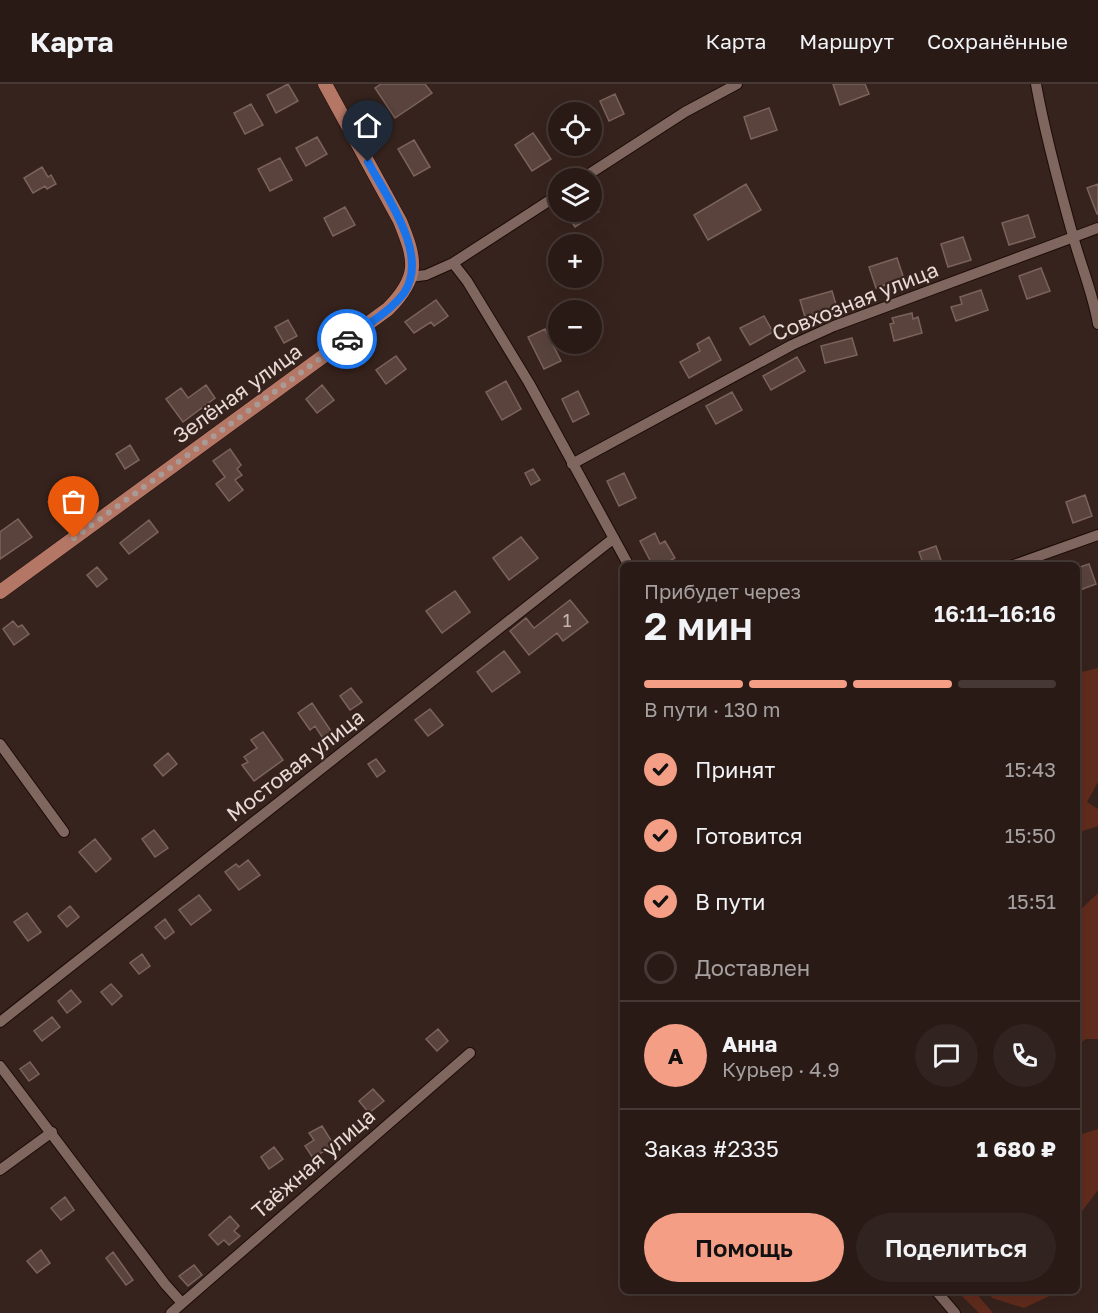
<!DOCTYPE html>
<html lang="ru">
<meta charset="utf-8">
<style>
body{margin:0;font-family:"Golos Text",sans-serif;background:#31231f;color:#f1f3f6;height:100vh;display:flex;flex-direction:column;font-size:22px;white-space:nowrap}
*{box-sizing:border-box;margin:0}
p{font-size:20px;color:#a5a1a1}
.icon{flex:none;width:33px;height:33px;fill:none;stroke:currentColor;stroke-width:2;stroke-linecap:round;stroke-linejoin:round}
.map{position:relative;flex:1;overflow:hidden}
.side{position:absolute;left:620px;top:478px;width:460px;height:732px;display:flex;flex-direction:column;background:#291a16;border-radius:9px;box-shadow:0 6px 24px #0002,0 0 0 2px #453835}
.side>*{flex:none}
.fabs{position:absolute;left:548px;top:18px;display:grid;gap:12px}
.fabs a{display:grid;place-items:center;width:54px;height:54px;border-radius:50%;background:#291a16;box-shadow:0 6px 24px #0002,0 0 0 2px #453835;font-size:30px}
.pin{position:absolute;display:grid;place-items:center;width:51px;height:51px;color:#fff;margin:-62px -26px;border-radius:50% 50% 50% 0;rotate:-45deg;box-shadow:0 0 6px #0007}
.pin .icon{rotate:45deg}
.courier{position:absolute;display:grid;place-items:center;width:60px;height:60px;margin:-30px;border:4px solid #1a73e8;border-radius:50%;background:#fff;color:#222;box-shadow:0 2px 8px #0007}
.overview em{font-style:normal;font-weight:600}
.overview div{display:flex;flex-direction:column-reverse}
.overview{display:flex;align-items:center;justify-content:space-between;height:102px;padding:0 24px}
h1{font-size:39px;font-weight:600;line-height:45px}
.bar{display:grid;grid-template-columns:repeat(4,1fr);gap:9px 6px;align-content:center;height:72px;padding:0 24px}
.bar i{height:8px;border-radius:4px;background:#453835}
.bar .selected{background:#f49e86}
.bar p{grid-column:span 4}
.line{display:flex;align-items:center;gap:15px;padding:0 24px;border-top:2px solid #453835}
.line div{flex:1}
.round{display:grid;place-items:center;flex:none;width:63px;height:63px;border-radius:32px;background:#31231f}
ol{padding:0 24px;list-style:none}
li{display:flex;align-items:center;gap:18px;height:66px}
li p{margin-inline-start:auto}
li .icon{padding:6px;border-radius:50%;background:#f49e86;color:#111;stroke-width:4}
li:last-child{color:#a5a1a1}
li i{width:33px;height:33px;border:3px solid #453835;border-radius:50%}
.cta{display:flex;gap:12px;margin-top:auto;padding:12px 24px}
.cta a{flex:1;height:69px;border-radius:36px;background:#f49e86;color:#111;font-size:24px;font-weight:600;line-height:69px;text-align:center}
.cta a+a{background:#31231f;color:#f1f3f6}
header{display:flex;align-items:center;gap:36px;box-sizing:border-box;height:84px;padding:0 30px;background:#291a16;border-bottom:2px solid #453835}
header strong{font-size:28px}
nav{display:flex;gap:33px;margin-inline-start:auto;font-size:21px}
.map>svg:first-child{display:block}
.green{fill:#612c1d}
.building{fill:#5a433d;stroke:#7b635c;stroke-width:1.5}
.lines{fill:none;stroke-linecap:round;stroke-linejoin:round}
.minor-casing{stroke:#1d0b07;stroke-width:12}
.major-casing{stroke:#1d0b07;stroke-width:15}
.minor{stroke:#7f665f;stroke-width:10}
.major{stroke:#b47766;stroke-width:14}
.done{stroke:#aa9a95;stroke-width:6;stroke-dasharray:0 10.8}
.route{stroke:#1a73e8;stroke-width:8}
.labels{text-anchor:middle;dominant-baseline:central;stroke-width:4.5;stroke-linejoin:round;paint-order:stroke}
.number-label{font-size:18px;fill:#c4b4b0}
.street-label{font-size:21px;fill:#e8dad6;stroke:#37231d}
</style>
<header>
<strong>Карта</strong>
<nav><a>Карта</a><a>Маршрут</a><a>Сохранённые</a></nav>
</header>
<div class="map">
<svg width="1098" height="1229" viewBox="0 0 1098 1229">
<rect width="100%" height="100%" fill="#37231d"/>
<path class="green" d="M1098,584v114l-11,20 11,7v17l-21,7v-160z
M1098,809v146h-12l-9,7v-133z
M1098,1045v61l-21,28v-78l2,-5z
M958,1208h17l18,21h-14z
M989,1208h69l-34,16 -32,-10z"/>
<path class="building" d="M288,0l10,17 -22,12 -9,-18z
M381,0h44l7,9 -37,25 -20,-30z
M833,0h32l4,10 -29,11z
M615,10l9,20 -15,7 -9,-20z
M251,20l12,21 -18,9 -11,-21z
M769,24l8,22 -26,9 -7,-22z
M533,49l18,26 -19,12 -17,-26z
M317,53l10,17 -21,12 -10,-18z
M414,56l16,27 -16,9 -16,-27z
M280,74l12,22 -22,11 -12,-22z
M42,83l6,10 3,-2 5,9 -9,5 -2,-3 -12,7 -9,-15z
M746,100l15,26 -53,30 -14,-25z
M1098,100v30h-1l-10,-26z
M345,123l10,18 -22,11 -9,-18z
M565,128h33l-23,15z
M1028,131l7,22 -26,8 -7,-22z
M963,153l8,23 -23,7 -7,-23z
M897,174l7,21 -28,9 -7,-21z
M1041,184l9,23 -23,8 -8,-23z
M981,206l7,20 -32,11 -5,-14 11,-3 -2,-7z
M832,207l5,17 -32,9 -5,-17z
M436,216l12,16 -14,10 -3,-4 -17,11 -9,-11z
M912,229l1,6 5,-2 4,16 -28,8 -4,-17 4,-1 -2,-5z
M764,232l9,16 -23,13 -10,-17z
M288,236l9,16 -13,7 -9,-16z
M545,245l16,32 -17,8 -16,-32z
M709,253l12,23 -32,18 -9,-16 20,-11 -3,-7z
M852,254l5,17 -32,8 -4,-17z
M396,272l10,13 -20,15 -10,-14z
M797,273l8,14 -34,19 -8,-14z
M506,297l15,28 -19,11 -16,-28z
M206,301l9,13 -32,24 -17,-23 15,-11 7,10z
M322,301l12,15 -17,13 -11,-14z
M578,307l11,23 -16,8 -11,-23z
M732,308l10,18 -26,14 -10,-18z
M130,361l9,15 -14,9 -9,-15z
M230,365l11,16 -4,4 5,6 -7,5 8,10 -14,11 -13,-17 9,-7 -12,-16z
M533,385l7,11 -9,5 -6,-12z
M624,389l12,25 -17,8 -12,-25z
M59,410l8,12 -11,8 -8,-12z
M1085,411l7,21 -19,7 -7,-21z
M18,435l14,18 -32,22v-27z
M149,436l9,12 -29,22 -9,-11z
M655,449l5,11 5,-3 10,17 -14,8h-8l-13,-25z
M521,453l17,21 -29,22 -16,-22z
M936,462l7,20h-19l-5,-14z
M1089,480l7,20 -16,6 -3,-7v-15z
M97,483l10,12 -10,8 -10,-12z
M455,507l15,21 -28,21 -16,-22z
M570,516l18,22 -25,19 -6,-8 -28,22 -19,-24 16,-13 8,10z
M13,537l5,6 4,-2 7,9 -15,11 -11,-16z
M504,567l16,21 -28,20 -15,-20z
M351,604l11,14 -12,8 -10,-14z
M312,619l21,31 -9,6 -9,-14 -5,4 -12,-17z
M430,625l13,16 -15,11 -13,-16z
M263,648l20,28 -29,21 -12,-16 6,-3 -4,-5 13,-9 -6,-8z
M168,669l9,11 -14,12 -9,-11z
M376,675l9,12 -8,6 -9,-13z
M154,746l14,18 -13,9 -13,-18z
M95,755l16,20 -15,13 -17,-20z
M248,776l12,15 -21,15 -14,-18 11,-8 3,3z
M199,811l12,15 -20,15 -12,-15z
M70,822l9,11 -12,10 -9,-11z
M27,829l14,19 -13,9 -14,-19z
M165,835l9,13 -9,7 -10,-12z
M142,870l8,12 -11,8 -9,-11z
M111,900l11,12 -10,9 -11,-13z
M71,906l10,12 -14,11 -9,-12z
M52,933l8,10 -18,14 -8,-10z
M438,945l10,12 -11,10 -11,-12z
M30,978l9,12 -10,7 -9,-12z
M373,1005l11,12 -15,12 -10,-12z
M322,1042l12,19 -21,13 -8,-12 9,-6 -5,-7z
M274,1063l9,12 -14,10 -8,-12z
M65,1113l9,13 -13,10 -10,-12z
M230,1132l9,10 -5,5 6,5 -11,9 -5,-5 -6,5 -9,-10z
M41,1166l9,13 -13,10 -10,-12z
M113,1168l20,28 -7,5 -20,-27z
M194,1181l8,10 -14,11 -9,-10z"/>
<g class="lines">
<g class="minor-casing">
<path id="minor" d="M1036,0c9,51 23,102 37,152 8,30 20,57 25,88
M583,94l102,-66 52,-28
M453,179l14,18 62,102 100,183
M410,193l16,-2 27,-12 105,-68
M572,380l220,-119 42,-19 264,-98
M1011,482l87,-31
M0,660l64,88
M0,938l614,-484
M0,982l165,218 17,19
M0,1086l52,-38
M937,1208l18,21
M171,1229l299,-260"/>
</g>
<g class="major-casing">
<path id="major" d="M0,508l388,-283c32,-32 28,-49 12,-88l-75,-137"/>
</g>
<use href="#minor" class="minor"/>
<use href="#major" class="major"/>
</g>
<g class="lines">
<path class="done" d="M74,454l273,-199"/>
<path class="route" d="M347,255c18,-13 43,-27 57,-46 26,-38 -18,-97 -36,-131"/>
</g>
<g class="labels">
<g class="number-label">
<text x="567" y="536">1</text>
</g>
<g class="street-label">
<text transform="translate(855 217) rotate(-22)">Совхозная улица</text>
<text transform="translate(237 309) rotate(-36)">Зелёная улица</text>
<text transform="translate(295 681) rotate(-38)">Мостовая улица</text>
<text transform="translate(313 1079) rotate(-41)">Таёжная улица</text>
</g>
</g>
</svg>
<div class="fabs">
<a><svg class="icon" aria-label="locate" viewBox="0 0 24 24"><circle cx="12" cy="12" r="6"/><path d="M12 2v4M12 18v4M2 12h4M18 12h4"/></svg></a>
<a><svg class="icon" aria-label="layers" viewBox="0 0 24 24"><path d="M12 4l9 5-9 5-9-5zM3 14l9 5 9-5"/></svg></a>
<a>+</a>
<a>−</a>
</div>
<div class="pin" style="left:74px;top:454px;background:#ea580c"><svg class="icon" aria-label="bag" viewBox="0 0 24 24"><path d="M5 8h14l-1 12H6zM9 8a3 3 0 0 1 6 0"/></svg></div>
<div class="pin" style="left:368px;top:78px;background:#1f2937"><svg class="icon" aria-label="home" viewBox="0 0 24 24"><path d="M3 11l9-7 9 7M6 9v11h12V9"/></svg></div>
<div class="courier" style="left:347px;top:255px"><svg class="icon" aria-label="car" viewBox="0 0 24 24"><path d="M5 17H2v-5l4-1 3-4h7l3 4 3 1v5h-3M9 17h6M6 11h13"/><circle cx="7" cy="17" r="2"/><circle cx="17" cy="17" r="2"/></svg></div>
<section class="side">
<div class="overview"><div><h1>2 мин</h1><p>Прибудет через</p></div><em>16:11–16:16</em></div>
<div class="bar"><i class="selected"></i><i class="selected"></i><i class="selected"></i><i></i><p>В пути · 130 m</p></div>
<ol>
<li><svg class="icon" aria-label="check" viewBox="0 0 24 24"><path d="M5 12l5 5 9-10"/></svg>Принят<p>15:43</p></li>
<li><svg class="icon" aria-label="check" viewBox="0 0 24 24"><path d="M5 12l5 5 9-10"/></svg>Готовится<p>15:50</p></li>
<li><svg class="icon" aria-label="check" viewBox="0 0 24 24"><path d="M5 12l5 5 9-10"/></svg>В пути<p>15:51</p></li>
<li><i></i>Доставлен</li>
</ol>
<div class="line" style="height:108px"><b class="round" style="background:#f49e86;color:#111">А</b><div><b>Анна</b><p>Курьер · 4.9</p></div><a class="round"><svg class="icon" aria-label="chat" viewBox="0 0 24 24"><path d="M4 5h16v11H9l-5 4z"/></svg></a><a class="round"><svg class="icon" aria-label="phone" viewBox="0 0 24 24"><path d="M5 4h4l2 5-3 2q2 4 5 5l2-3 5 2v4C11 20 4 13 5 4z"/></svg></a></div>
<div class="line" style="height:78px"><div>Заказ #2335</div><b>1 680 ₽</b></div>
<div class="cta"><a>Помощь</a><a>Поделиться</a></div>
</section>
</div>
